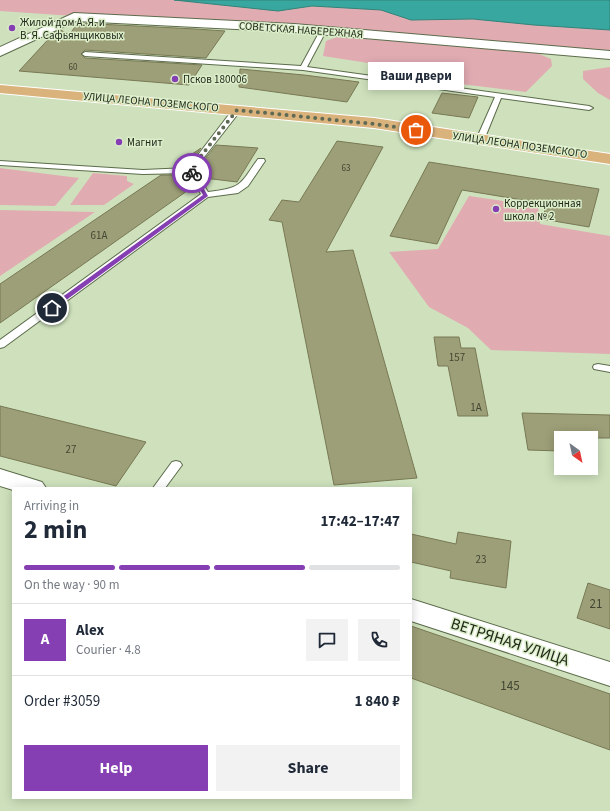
<!DOCTYPE html>
<meta charset="utf-8">
<style>
body{margin:0;font-family:"Source Sans 3",sans-serif;background:#f2f2f3;color:#1f2937;height:100vh;display:flex;flex-direction:column;font-size:15px;white-space:nowrap}
*{box-sizing:border-box;margin:0}
p{font-size:13px;color:#747a83}
.icon{flex:none;width:22px;height:22px;fill:none;stroke:currentColor;stroke-width:2;stroke-linecap:round;stroke-linejoin:round}
.map{position:relative;flex:1;overflow:hidden}
.details{position:absolute;left:12px;top:487px;width:400px;height:312px;display:flex;flex-direction:column;background:#fff;border-radius:0px;box-shadow:0 2px 10px #0003}
.details>*{flex:none}
.needle{width:26px;rotate:147deg}
.buttons{position:absolute;left:554px;top:431px;display:grid;gap:8px}
.buttons a{display:grid;place-items:center;width:44px;height:44px;border-radius:0px;background:#fff;box-shadow:0 2px 10px #0003;font-size:20px}
.pin{position:absolute;display:grid;place-items:center;width:34px;height:34px;color:#fff;margin:-17px;border:2px solid #fff;border-radius:50%;box-shadow:0 1px 4px #0007}
.courier{position:absolute;display:grid;place-items:center;width:40px;height:40px;margin:-20px;border:3px solid #853fb2;border-radius:50%;background:#fff;color:#222;box-shadow:0 1px 5px #0007}
.bubble{position:absolute;height:28px;border-radius:0px;background:#fff;box-shadow:0 2px 10px #0003;font-size:13px;font-weight:700;line-height:28px;text-align:center}
.headline em{font-style:normal;font-weight:700}
.headline div{display:flex;flex-direction:column-reverse}
.headline{display:flex;align-items:center;justify-content:space-between;height:68px;padding:0 12px}
h1{font-size:26px;font-weight:700;line-height:30px}
.bar{display:grid;grid-template-columns:repeat(4,1fr);gap:6px 4px;align-content:center;height:48px;padding:0 12px}
.bar i{height:5px;border-radius:3px;background:#e0e1e3}
.bar .on{background:#853fb2}
.bar p{grid-column:span 4}
.line{display:flex;align-items:center;gap:10px;padding:0 12px;border-top:1px solid #e0e1e3}
.line div{flex:1}
.round{display:grid;place-items:center;flex:none;width:42px;height:42px;border-radius:0px;background:#f2f2f3}
.cta{display:flex;gap:8px;margin-top:auto;padding:8px 12px}
.cta a{flex:1;height:46px;border-radius:0px;background:#853fb2;color:#fff;font-size:16px;font-weight:700;line-height:46px;text-align:center}
.cta a+a{background:#f2f2f3;color:#1f2937}
.map>svg:first-child{display:block}
.green{fill:#e1abb2}
.water{fill:#38a7a0;stroke:#328278}
.building{fill:#9d9f78;stroke:#787954}
.lines{fill:none;stroke-linecap:round;stroke-linejoin:round}
.lane-casing{stroke:#5c6c4b;stroke-width:2}
.street-casing{stroke:#5c6c4b;stroke-width:2}
.primary-casing{stroke:#fff;stroke-width:2}
.lane{fill:#fff;fill-rule:evenodd}
.street{fill:#fff;fill-rule:evenodd}
.primary{fill:#dab27c;fill-rule:evenodd}
.route{fill:#853fb2}
.done{stroke:#5f6a54;stroke-width:4;stroke-dasharray:0 7.2}
.poi-dot{fill:#853fb2;stroke:#dbeec9;stroke-width:1.5}
.labels{text-anchor:middle;dominant-baseline:central;stroke-width:3;stroke-linejoin:round;paint-order:stroke}
.far-number-label{font-size:9px;fill:#424733}
.far-poi-label{font-size:11px;fill:#232a1c;stroke:#dbeec9;text-anchor:start}
.far-street-label{font-size:11px;fill:#232a1c;stroke:#dbeec9}
.number-label{font-size:11px;fill:#424733}
.near-number-label{font-size:13px;fill:#424733}
.near-street-label{font-size:16px;fill:#232a1c;stroke:#dbeec9}
</style>
<div class="map">
<svg width="610" height="811" viewBox="0 0 610 811">
<rect width="100%" height="100%" fill="#cee1bc"/>
<path class="green" d="M0,0h174l104,11 34,-5 69,4 30,10 62,-1 61,6 76,5v22l-610,-41z
M337,37l195,14 19,8 1,7 -26,26 -132,-16 -26,-13 -45,-7 3,-15z
M610,67v33l-12,-7 -15,-14v-8z
M0,168l79,10 -24,28 -55,-1z
M93,173l34,3v5l7,3 -30,21h-34z
M469,196l69,10 2,18 70,12v118l-119,-4 -23,-22 -39,-21 -40,-55 49,-3z
M0,210l95,2 -95,64z"/>
<path class="water" d="M174,0h436v30l-76,-5 -61,-6 -62,1 -30,-10 -69,-4 -34,5z"/>
<path class="building" d="M78,23l118,6 29,2 -19,27 -121,-8 -4,4 4,4 117,7 -13,20 -170,-14 36,-39 6,-2 8,5z
M240,69l64,6 55,7 -12,20 -108,-15z
M442,93l36,4 -9,21 -37,-5z
M337,141l46,6 -57,105 27,-2 64,228 -83,7 -52,-263 -13,-2 13,-20 17,2z
M216,145l42,3 -21,34 -33,-4 -2,2 -6,-10z
M201,148l-14,19h-14z
M429,162l170,27 -10,38 -47,-8 5,-15 -85,-14 -25,54 -47,-8z
M161,175h26l7,11 -194,137v-39z
M434,337h25l2,11h14l13,68h-30l-10,-50h-10z
M0,406l146,36 -30,44 -116,-30z
M522,413l88,2v23h-49v13l-33,-1z
M458,532l53,9 -5,47 -56,-10 1,-7 -40,-9v-28l45,10z
M588,583l22,7v39l-33,-11z
M411,626l199,68v56l-199,-72z"/>
<g class="lines">
<g class="lane-casing">
<path id="lane" d="M323,29l3,2 -19,36 282,39 4,2 -4,2 -88,-12 -17,42 -4,2 -4,-2 19,-43 -192,-27 -218,-14 -3,-2 3,-2 216,14 19,-35z
M234,108h6l1,2 -47,60 14,22c34,-4 31,-6 50,-33h6l1,2 -17,25 -10,7 -30,4 -204,150 -4,1v-8l201,-146 -13,-21 -45,1 -143,-9v-4l143,9 45,-2z
M598,364l12,2v6l-16,-3 -1,-2 1,-2z
M176,461l4,1 2,3 -17,23h-12l19,-26z"/>
</g>
<g class="street-casing">
<path id="street" d="M74,13l220,11 316,27v8l-316,-27 -218,-11 -76,35v-9z
M0,469l42,13 4,6h-33v2l-13,-4z
M411,599l199,63v24l-199,-65z"/>
</g>
<g class="primary-casing">
<path id="primary" d="M0,85l374,33 236,36v10l-236,-36 -374,-35z"/>
</g>
<use href="#lane" class="lane"/>
<use href="#street" class="street"/>
<use href="#primary" class="primary"/>
</g>
<path class="route" d="M190,172h4l14,24 -154,113h-4v-3l153,-111z"/>
<g class="lines">
<path class="done" d="M192,173l-2,-3 47,-60 137,14 42,6"/>
</g>
<g class="poi-dot">
<circle cx="12" cy="28" r="4"/>
<circle cx="175" cy="79" r="4"/>
<circle cx="119" cy="142" r="4"/>
<circle cx="496" cy="209" r="4"/>
</g>
<g class="labels">
<g class="far-number-label">
<text x="73" y="67">60</text>
<text x="346" y="168">63</text>
</g>
<g class="far-poi-label">
<text x="20" y="22">Жилой дом А. Я. и<tspan x="20" dy="13">В. Я. Сафьянщиковых</tspan></text>
<text x="183" y="79">Псков 180006</text>
<text x="127" y="142">Магнит</text>
<text x="504" y="203">Коррекционная<tspan x="504" dy="13">школа № 2</tspan></text>
</g>
<g class="far-street-label">
<text transform="translate(301 30) rotate(4)">СОВЕТСКАЯ НАБЕРЕЖНАЯ</text>
<text transform="translate(151 102) rotate(5)">УЛИЦА ЛЕОНА ПОЗЕМСКОГО</text>
<text transform="translate(520 145) rotate(8)">УЛИЦА ЛЕОНА ПОЗЕМСКОГО</text>
</g>
<g class="number-label">
<text x="99" y="235">61А</text>
<text x="457" y="357">157</text>
<text x="476" y="407">1А</text>
<text x="71" y="449">27</text>
<text x="481" y="559">23</text>
</g>
<g class="near-number-label">
<text x="596" y="604">21</text>
<text x="510" y="686">145</text>
</g>
<g class="near-street-label">
<text transform="translate(510 642) rotate(18)">ВЕТРЯНАЯ УЛИЦА</text>
</g>
</g>
</svg>
<div class="buttons">
<a><svg class="needle" viewBox="-14 -14 28 28"><path d="M0-13l5 13h-10z" fill="#e53935"/><path d="M0 13l5-13h-10z" fill="#747a83"/></svg></a>
</div>
<div class="pin" style="left:416px;top:130px;background:#ea580c"><svg class="icon" aria-label="bag" viewBox="0 0 24 24"><path d="M5 8h14l-1 12H6zM9 8a3 3 0 0 1 6 0"/></svg></div>
<div class="pin" style="left:52px;top:308px;background:#1f2937"><svg class="icon" aria-label="home" viewBox="0 0 24 24"><path d="M3 11l9-7 9 7M6 9v11h12V9"/></svg></div>
<div class="courier" style="left:192px;top:173px"><svg class="icon" aria-label="bike" viewBox="0 0 24 24"><circle cx="6" cy="16" r="4"/><circle cx="18" cy="16" r="4"/><path d="M6 16l4-8h5l3 8M10 8l3 8H6M13 5h3"/></svg></div>
<div class="bubble" style="left:368px;top:62px;width:96px">Ваши двери</div>
<section class="details">
<div class="headline"><div><h1>2 min</h1><p>Arriving in</p></div><em>17:42–17:47</em></div>
<div class="bar"><i class="on"></i><i class="on"></i><i class="on"></i><i></i><p>On the way · 90 m</p></div>
<div class="line" style="height:72px"><b class="round" style="background:#853fb2;color:#fff">A</b><div><b>Alex</b><p>Courier · 4.8</p></div><a class="round"><svg class="icon" aria-label="chat" viewBox="0 0 24 24"><path d="M4 5h16v11H9l-5 4z"/></svg></a><a class="round"><svg class="icon" aria-label="phone" viewBox="0 0 24 24"><path d="M5 4h4l2 5-3 2q2 4 5 5l2-3 5 2v4C11 20 4 13 5 4z"/></svg></a></div>
<div class="line" style="height:52px"><div>Order #3059</div><b>1 840 ₽</b></div>
<div class="cta"><a>Help</a><a>Share</a></div>
</section>
</div>
